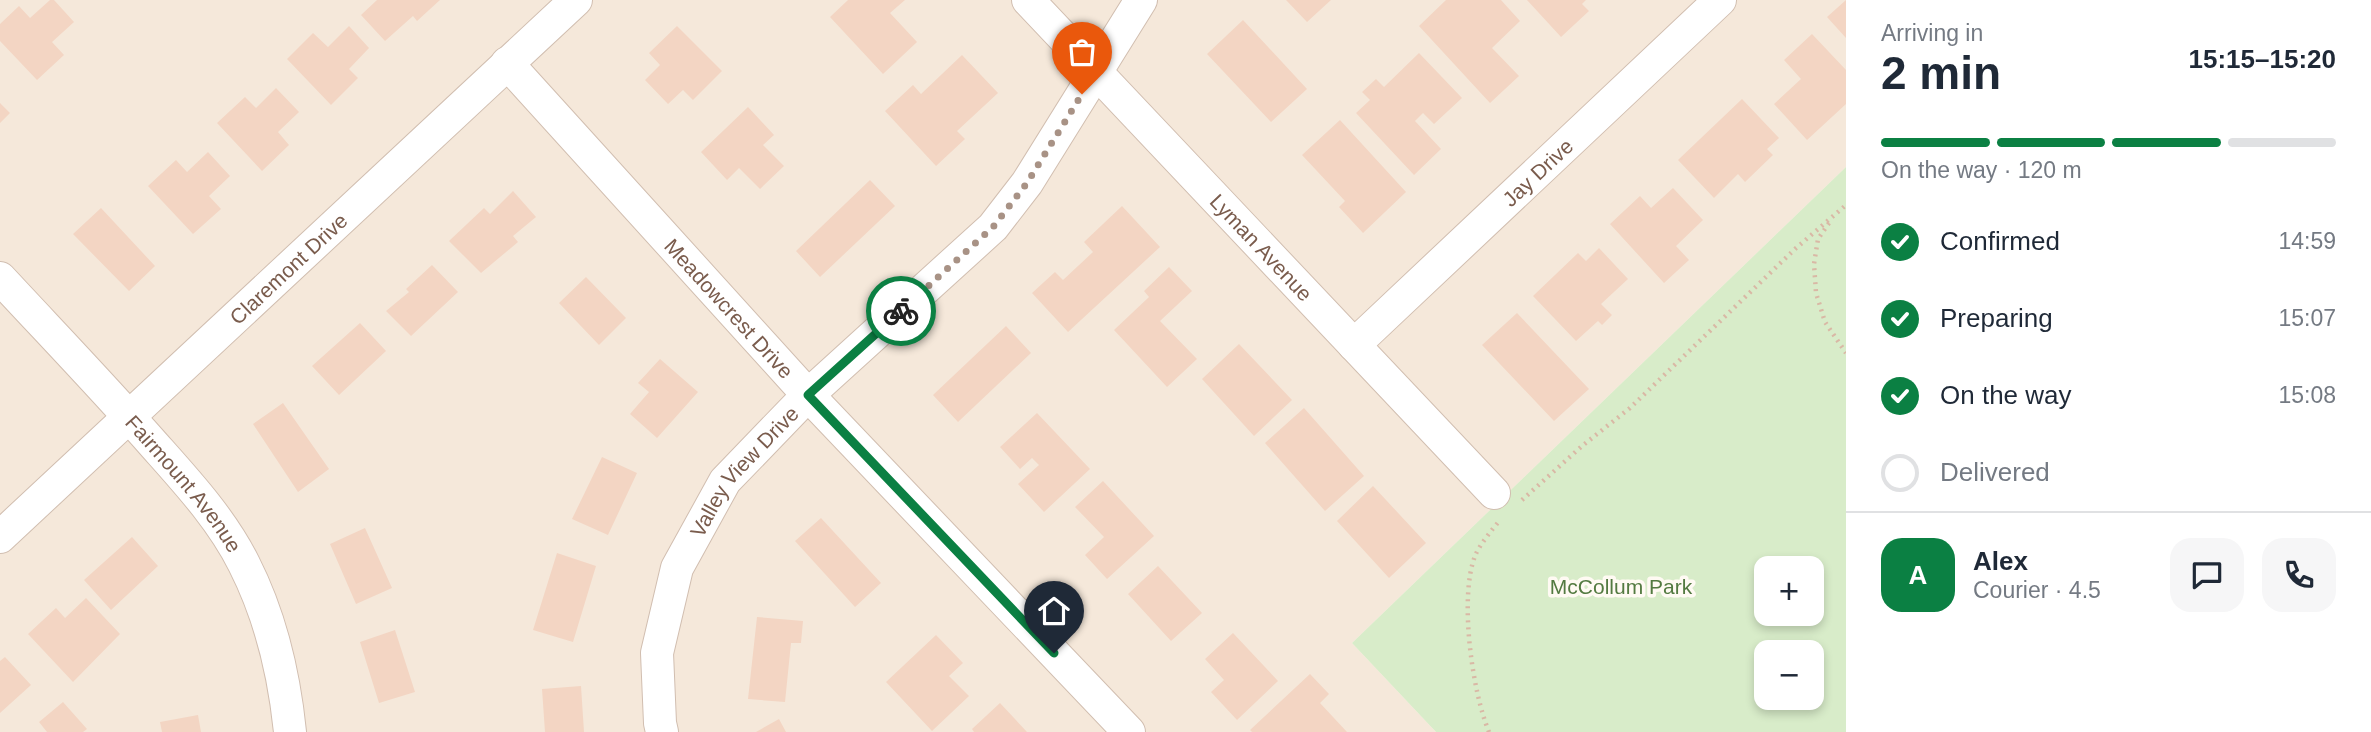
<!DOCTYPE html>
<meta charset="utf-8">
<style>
body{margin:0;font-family:Helvetica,sans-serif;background:#f6f6f7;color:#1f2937;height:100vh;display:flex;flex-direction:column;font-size:26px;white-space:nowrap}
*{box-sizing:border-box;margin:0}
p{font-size:23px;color:#747a83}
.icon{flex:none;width:38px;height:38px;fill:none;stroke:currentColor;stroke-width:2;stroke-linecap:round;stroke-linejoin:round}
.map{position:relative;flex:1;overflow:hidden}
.panel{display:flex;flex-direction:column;background:#fff;width:525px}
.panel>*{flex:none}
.buttons{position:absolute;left:1754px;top:556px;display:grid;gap:14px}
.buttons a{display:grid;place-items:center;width:70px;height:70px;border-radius:14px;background:#fff;box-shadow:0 4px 10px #0003;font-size:35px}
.pin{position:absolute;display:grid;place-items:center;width:60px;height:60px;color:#fff;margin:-72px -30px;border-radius:50% 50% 50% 0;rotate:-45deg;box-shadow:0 0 7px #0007}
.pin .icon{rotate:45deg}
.courier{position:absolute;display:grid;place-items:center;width:70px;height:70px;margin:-35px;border:5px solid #0b8043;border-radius:50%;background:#fff;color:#222;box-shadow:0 2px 9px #0007}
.head em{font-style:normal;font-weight:700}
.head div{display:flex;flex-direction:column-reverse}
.head{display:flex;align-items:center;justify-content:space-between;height:119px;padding:0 35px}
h1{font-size:46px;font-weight:700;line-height:52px}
.bar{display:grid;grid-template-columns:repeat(4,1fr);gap:10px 7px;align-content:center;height:84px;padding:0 35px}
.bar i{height:9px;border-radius:5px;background:#e0e1e3}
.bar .active{background:#0b8043}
.bar p{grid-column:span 4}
.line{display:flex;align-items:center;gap:18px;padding:0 35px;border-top:2px solid #e0e1e3}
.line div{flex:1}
.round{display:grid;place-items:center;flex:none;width:74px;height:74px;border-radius:21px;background:#f6f6f7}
ol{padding:0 35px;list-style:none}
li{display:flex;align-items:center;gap:21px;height:77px}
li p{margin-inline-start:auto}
li .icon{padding:7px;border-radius:50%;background:#0b8043;color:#fff;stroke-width:4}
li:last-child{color:#747a83}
li i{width:38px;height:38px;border:4px solid #e0e1e3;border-radius:50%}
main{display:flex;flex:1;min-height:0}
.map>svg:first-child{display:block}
.residential{fill:#f5e8da}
.green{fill:#d8ecc9;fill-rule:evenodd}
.building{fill:#f3d5c3}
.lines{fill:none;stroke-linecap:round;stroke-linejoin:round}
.minor-casing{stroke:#d1beb0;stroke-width:34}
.path{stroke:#d9b8a5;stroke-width:4.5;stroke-dasharray:2 5;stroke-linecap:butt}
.minor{stroke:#fff;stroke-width:32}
.done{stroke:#a89285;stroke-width:7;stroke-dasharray:0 12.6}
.route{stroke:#0b8043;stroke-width:9}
.labels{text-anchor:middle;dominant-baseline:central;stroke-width:7;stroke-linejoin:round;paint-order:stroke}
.street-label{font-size:21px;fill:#7a5c4d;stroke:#fffaf3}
.park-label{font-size:21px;fill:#537a41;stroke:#fffaf3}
</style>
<main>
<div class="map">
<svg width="1846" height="732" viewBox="0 0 1846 732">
<rect width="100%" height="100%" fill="#fdf6ec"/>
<path class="residential" d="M0,0h1846v167l-494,476 84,89h-1436z"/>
<path class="green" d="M1846,167v565h-410l-84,-89zM1766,569h45v45h-45zM1766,653h45v45h-45z"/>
<path class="building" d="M50,0h4l20,22 -22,20 12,13 -27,25 -37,-39v-17l19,-18 11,12z
M377,0h63l-23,21 -4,-5 -28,25 -24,-26z
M848,0h57l-15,13 27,29 -34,32 -53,-57z
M1286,0h45l-24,22z
M1446,0h55l19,21 -28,27 27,28 -29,27 -71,-77z
M1527,0h59l-4,4 7,7 -28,26z
M1846,0v38l-19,-21z
M1243,20l64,69 -36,33 -64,-68z
M349,26l20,22 -20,21 9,9 -27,27 -44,-46 26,-26 15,14z
M677,26l45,45 -29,29 -10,-10 -15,14 -23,-24 15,-15 -11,-12z
M1812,34l34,36v34l-39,36 -33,-36 27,-25 -17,-19z
M1419,53l43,45 -28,26 -11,-11 -8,8 26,28 -27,26 -58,-62 14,-13 -8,-8 14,-13 8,8z
M962,55l36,38 -41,38 8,8 -29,27 -51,-55 28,-26 8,9z
M276,88l23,24 -21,20 11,13 -27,26 -45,-48 28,-26 11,11z
M1742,99l37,39 -12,11 6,6 -28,27 -7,-8 -24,24 -36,-38z
M0,103l10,10 -10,10z
M748,107l26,28 -11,10 21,21 -24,23 -21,-21 -12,12 -26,-28z
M1340,120l66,72 -43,41 -24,-26 6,-6 -43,-46z
M208,152l22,24 -21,20 12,13 -28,25 -45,-48 28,-26 11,12z
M870,180l25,26 -75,71 -24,-26z
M1673,188l30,32 -27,26 13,14 -25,23 -54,-59 30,-28 11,12z
M513,191l23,26 -23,19 5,6 -37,31 -32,-32 35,-33 6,6z
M1122,206l38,41 -92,85 -36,-39 23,-21 8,8 30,-28 -9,-10z
M101,208l54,58 -26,25 -56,-57z
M1599,248l29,31 -27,25 11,11 -10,10 -4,-4 -22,20 -43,-45 45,-43 8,8z
M432,265l26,27 -47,44 -25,-25 23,-19 -3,-3z
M1169,267l23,24 -32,30 37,38 -30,28 -53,-57 35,-33 -5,-6z
M586,277l40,41 -27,27 -40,-42z
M1517,313l72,76 -35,32 -72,-76z
M360,323l26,28 -47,44 -27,-29z
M1006,326l25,27 -73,69 -25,-27z
M1239,344l53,56 -38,36 -52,-57z
M660,359l38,33 -41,46 -27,-24 19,-22 -11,-9z
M283,403l46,66 -31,23 -45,-68z
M1304,408l60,68 -39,35 -60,-68z
M1037,413l53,56 -46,43 -26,-28 21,-19 -7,-7 -12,11 -20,-22z
M602,457l35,16 -29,62 -36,-16z
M1103,481l51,55 -47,43 -22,-24 19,-18 -29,-30z
M1373,486l53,57 -37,35 -52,-57z
M821,518l60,65 -26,24 -60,-66z
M365,528l27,60 -36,16 -26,-60z
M132,537l26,29 -47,44 -27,-30z
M557,553l39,13 -23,76 -40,-12z
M1158,566l44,47 -31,28 -43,-47z
M86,598l34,36 -47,48 -45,-48 28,-26 9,10z
M757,617l46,4 -2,22h-10l-6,59 -37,-3z
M395,630l20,62 -36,11 -19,-61z
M1233,633l45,48 -41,39 -26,-28 13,-12 -19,-21z
M936,635l27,28 -14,13 20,20 -37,35 -46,-49z
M5,657l26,28 -31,28v-52z
M1310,674l19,20 -9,9 27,29h-95l-2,-2z
M581,686l3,46h-39l-3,-43z
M63,702l24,27 -4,3h-36l-8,-10z
M1000,703l27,29h-53l-2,-3z
M198,715l3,17h-39l-2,-10z
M779,719l7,13h-30z"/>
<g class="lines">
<g class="minor-casing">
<g id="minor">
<path id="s1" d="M1028,0l466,493"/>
<path id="s2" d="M507,63l301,332 321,337"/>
<path id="s3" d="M0,278c52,56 105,111 155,168 33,37 67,74 89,118 27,53 40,109 46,168"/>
<path id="s4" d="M1354,345l366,-345"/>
<path id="s5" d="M0,537l576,-537"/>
<path id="s6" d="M662,732l-2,-9 -3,-70 20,-85 48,-87 83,-86 185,-168 34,-44 114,-183"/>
</g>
</g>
<path class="path" d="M1829,223l-11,16 -4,25 2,29 9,29 21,31
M1522,500l60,-54 48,-38 165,-159 51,-44
M1489,732c-17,-41 -30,-135 -14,-176 5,-12 17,-26 25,-36"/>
<use href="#minor" class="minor"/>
</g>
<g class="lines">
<path class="done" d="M901,311l92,-84 34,-44 55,-89"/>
<path class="route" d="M901,311l-93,84 246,258"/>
</g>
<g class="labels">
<g class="street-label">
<text stroke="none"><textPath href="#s4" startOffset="252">Jay Drive</textPath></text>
<text stroke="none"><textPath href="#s1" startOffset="340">Lyman Avenue</textPath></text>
<text stroke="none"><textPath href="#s5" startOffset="394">Claremont Drive</textPath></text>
<text stroke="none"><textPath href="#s2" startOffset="331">Meadowcrest Drive</textPath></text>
<text stroke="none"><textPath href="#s6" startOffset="285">Valley View Drive</textPath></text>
<text stroke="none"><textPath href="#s3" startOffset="276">Fairmount Avenue</textPath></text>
</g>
<g class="park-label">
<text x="1621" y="586">McCollum Park</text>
</g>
</g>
</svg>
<div class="buttons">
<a>+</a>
<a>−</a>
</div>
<div class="pin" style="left:1082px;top:94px;background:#ea580c"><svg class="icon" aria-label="bag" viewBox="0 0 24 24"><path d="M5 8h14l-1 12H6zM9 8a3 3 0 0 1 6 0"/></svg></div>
<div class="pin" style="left:1054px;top:653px;background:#1f2937"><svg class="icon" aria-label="home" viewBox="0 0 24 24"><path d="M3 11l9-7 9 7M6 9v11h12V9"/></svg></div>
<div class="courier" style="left:901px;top:311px"><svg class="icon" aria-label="bike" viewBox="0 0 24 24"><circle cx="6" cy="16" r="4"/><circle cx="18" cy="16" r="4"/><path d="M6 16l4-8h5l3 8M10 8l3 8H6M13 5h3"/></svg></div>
</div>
<section class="panel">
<div class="head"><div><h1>2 min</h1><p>Arriving in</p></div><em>15:15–15:20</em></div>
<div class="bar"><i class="active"></i><i class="active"></i><i class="active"></i><i></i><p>On the way · 120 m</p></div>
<ol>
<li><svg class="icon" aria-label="check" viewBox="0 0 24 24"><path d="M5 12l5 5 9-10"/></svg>Confirmed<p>14:59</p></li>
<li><svg class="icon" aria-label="check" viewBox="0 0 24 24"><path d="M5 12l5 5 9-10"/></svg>Preparing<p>15:07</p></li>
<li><svg class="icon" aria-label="check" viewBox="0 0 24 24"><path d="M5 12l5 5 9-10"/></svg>On the way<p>15:08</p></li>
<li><i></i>Delivered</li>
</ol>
<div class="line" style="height:126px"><b class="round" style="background:#0b8043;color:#fff">A</b><div><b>Alex</b><p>Courier · 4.5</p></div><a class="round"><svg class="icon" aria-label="chat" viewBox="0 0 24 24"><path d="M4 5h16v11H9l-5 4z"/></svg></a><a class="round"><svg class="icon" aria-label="phone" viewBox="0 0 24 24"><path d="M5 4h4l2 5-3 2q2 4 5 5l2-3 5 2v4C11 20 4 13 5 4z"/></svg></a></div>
</section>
</main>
